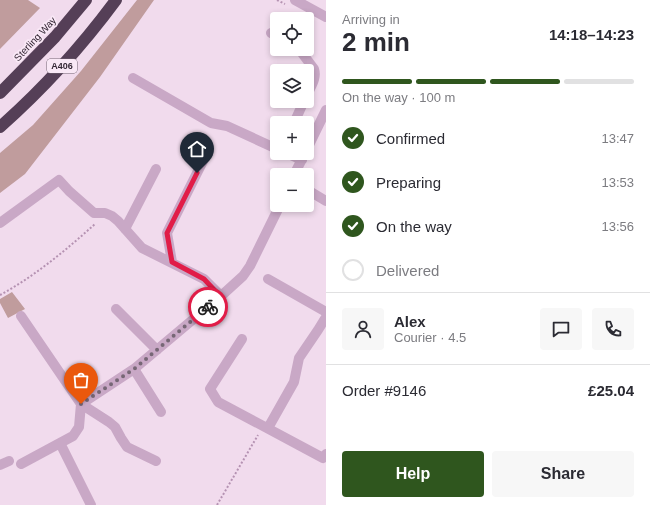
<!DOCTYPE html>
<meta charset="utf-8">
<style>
body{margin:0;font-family:Arial,sans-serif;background:#f7f7f7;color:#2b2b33;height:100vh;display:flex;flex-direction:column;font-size:15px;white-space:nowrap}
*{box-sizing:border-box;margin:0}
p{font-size:13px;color:#7c7c81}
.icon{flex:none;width:22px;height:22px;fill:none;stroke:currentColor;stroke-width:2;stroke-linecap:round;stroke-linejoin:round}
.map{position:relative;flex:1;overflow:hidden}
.drawer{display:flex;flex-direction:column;background:#fff;width:324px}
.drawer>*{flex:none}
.fabs{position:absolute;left:270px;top:12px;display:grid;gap:8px}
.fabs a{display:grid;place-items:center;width:44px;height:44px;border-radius:4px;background:#fff;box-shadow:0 2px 6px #0003;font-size:20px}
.pin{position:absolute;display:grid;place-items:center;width:34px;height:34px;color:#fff;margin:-41px -17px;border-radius:50% 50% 50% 0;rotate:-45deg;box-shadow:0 0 4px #0007}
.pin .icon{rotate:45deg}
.courier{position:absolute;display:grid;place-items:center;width:40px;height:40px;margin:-20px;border:3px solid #e11d48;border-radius:50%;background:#fff;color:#222;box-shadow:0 1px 5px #0007}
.summary em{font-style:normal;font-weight:600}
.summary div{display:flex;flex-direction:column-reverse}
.summary{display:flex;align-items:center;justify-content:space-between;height:68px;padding:0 16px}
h1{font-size:26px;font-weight:600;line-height:30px}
.bar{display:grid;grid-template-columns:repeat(4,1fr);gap:6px 4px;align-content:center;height:48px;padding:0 16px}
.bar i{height:5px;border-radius:3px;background:#e1e1e2}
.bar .active{background:#2f561e}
.bar p{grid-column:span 4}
.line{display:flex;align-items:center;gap:10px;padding:0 16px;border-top:1px solid #e1e1e2}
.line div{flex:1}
.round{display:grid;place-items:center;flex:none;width:42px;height:42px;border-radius:4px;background:#f7f7f7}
ol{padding:0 16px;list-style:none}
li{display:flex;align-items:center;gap:12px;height:44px}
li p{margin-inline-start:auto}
li .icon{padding:4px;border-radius:50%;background:#2f561e;color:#fff;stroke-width:4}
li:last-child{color:#7c7c81}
li i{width:22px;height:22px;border:2px solid #e1e1e2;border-radius:50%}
.action{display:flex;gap:8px;margin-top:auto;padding:8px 16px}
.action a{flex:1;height:46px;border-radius:4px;background:#2f561e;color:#fff;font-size:16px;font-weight:600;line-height:46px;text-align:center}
.action a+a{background:#f7f7f7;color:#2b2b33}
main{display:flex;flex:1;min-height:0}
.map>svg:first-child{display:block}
.green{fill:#c09c9d}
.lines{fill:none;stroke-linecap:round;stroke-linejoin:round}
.path{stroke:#b592b2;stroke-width:2;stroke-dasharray:2 2;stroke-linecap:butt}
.minor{stroke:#c9a8c6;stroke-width:10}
.highway{stroke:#553f57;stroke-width:12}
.done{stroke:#776776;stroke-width:4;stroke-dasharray:0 7.2}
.route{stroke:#e11d48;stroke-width:5}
.labels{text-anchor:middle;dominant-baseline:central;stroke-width:3.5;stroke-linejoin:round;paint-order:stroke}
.shield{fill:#f9e8f6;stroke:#706270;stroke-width:1}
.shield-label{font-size:9px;font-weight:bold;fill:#352836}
.street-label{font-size:10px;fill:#352836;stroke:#f9e8f6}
</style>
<main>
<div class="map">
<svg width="326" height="505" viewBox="0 0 326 505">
<rect width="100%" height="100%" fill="#f1dbed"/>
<path class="green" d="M0,0h28l12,8 -40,41z
M137,0h17l-54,77 -75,97 -25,19v-40l33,-28 48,-54z
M12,292l13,17 -17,9 -8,-15v-4z"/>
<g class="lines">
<path class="path" d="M277,0l8,4
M0,295c35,-19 66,-45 95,-71
M217,505l41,-70"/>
<path class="minor" d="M295,0l31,17
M271,33l6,3
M299,49l15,20c3,9 -3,17 -7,26
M133,78l78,45 16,3 50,23
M294,123l10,-22
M307,149l19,-39
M286,153l16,7
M294,175l11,-22
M311,192l15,9
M0,223l59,-43 10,11 25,22h11l7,3 6,5 24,27 62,31 17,17 22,-20 7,-10 30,-61
M125,229l31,-60
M172,262l-5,-29 36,-72
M268,279l58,33
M116,309l41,41
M21,316l60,88 53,-35 87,-73
M242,339l-32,50 8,13 105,56 3,-4
M134,369l27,43
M268,428l26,-46 5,-24 19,-28 8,-13
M60,443l31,62
M21,464l52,-28 6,-9 2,-23 28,18 6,5 6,11 6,9 29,14
M0,465l9,-4"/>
<path class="highway" d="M0,93l55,-56 31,-37
M0,127c43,-38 82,-81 116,-127"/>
</g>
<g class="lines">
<path class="done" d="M81,404l53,-35 74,-62"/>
<path class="route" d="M197,173l-30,60 5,29 32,17 16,17 -12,11"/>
</g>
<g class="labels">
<rect class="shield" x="47" y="59" width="30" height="14" rx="3"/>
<g class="shield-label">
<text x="62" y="66">A406</text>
</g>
<g class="street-label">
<text transform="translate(35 39) rotate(-47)">Sterling Way</text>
</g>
</g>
</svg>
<div class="fabs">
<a><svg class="icon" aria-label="locate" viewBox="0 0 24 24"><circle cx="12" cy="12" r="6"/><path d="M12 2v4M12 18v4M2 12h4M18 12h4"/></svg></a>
<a><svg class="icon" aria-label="layers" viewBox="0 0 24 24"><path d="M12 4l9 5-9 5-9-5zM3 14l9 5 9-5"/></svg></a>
<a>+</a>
<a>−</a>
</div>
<div class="pin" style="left:81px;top:404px;background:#ea580c"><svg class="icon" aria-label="bag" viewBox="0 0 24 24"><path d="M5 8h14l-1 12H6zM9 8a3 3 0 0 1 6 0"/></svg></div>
<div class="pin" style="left:197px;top:173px;background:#1f2937"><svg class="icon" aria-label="home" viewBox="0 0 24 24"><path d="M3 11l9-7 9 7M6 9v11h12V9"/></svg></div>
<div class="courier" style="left:208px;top:307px"><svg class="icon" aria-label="bike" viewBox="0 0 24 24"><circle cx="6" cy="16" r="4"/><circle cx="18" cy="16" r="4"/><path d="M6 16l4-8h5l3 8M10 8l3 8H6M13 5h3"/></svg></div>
</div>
<section class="drawer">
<div class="summary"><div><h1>2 min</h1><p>Arriving in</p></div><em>14:18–14:23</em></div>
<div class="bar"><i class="active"></i><i class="active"></i><i class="active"></i><i></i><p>On the way · 100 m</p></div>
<ol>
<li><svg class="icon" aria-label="check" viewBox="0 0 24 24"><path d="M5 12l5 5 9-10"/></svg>Confirmed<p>13:47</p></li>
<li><svg class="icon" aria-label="check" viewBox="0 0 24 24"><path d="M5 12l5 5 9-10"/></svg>Preparing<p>13:53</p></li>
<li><svg class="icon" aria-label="check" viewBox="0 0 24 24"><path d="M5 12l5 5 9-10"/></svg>On the way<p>13:56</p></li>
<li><i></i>Delivered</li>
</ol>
<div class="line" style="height:72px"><a class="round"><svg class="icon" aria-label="person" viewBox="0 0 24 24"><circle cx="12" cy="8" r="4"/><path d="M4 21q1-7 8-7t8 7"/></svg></a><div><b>Alex</b><p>Courier · 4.5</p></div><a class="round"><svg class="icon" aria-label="chat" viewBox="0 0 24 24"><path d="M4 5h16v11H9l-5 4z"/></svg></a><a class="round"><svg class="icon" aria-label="phone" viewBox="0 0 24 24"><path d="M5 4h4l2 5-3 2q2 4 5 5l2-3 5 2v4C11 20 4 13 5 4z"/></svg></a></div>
<div class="line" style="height:52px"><div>Order #9146</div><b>£25.04</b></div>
<div class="action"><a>Help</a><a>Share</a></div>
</section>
</main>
